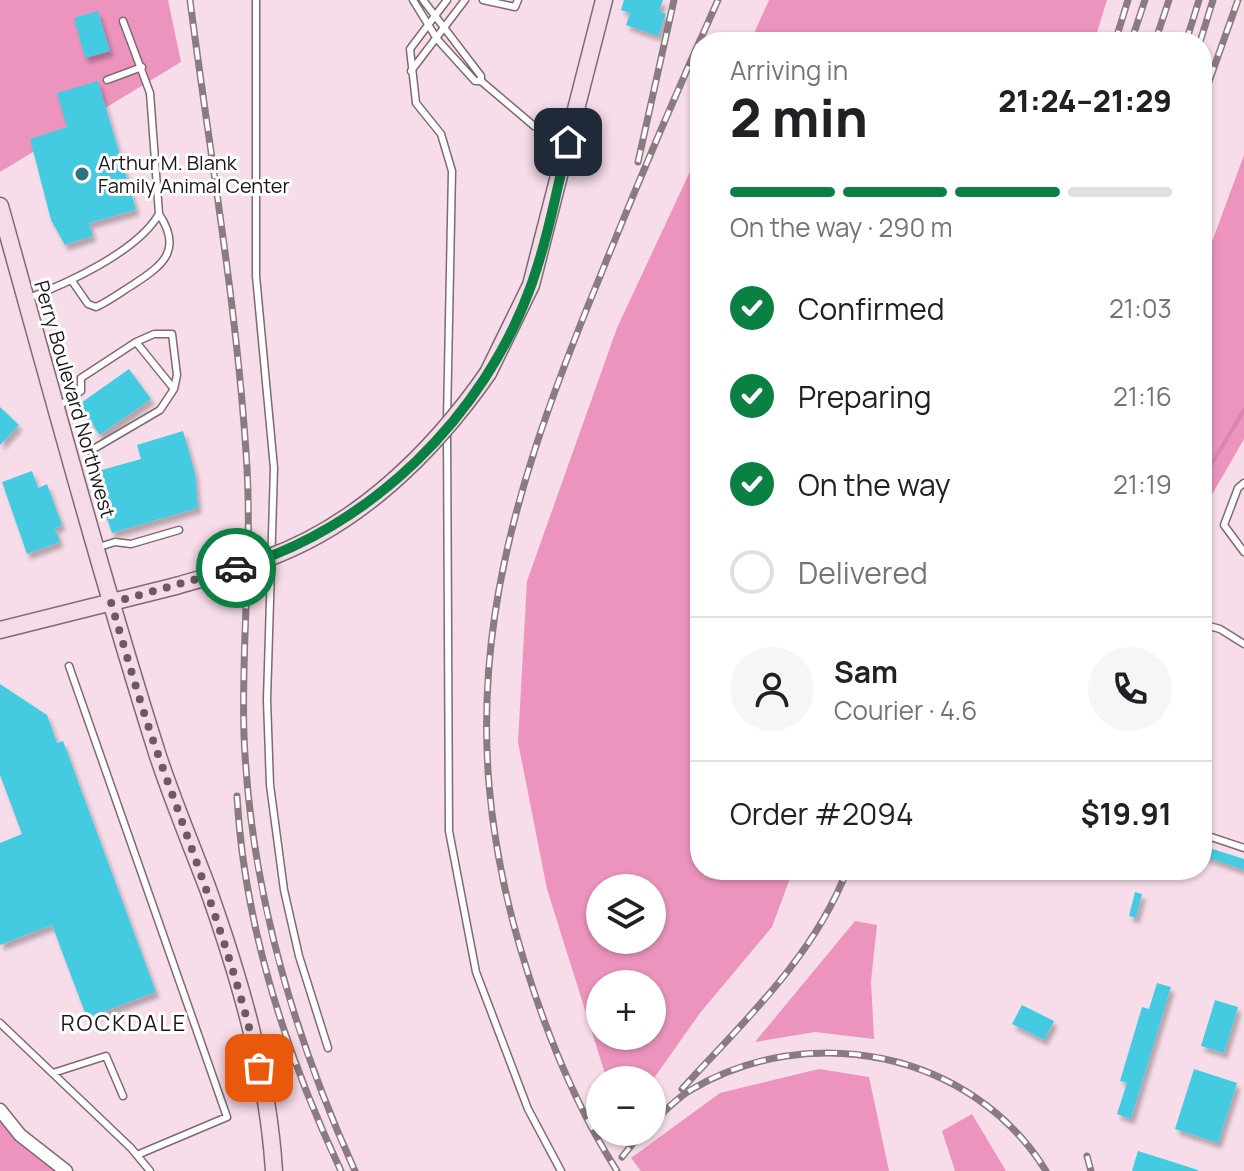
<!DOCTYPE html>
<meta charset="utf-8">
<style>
body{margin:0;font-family:Manrope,sans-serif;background:#f6f6f6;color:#202124;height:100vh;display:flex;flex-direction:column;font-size:30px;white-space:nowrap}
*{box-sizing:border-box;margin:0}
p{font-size:26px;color:#757577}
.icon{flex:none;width:44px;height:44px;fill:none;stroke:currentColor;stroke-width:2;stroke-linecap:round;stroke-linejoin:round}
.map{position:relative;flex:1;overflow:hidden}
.panel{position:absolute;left:690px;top:32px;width:522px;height:848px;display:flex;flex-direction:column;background:#fff;border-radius:32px;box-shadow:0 2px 6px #0004}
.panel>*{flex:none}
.tools{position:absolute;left:586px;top:874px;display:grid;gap:16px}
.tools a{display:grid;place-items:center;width:80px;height:80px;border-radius:50%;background:#fff;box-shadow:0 2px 6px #0004;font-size:40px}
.pin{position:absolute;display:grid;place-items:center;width:68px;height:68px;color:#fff;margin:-34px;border-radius:16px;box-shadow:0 4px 12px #0006}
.courier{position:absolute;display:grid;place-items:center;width:80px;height:80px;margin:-40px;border:6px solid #0b8043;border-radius:50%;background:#fff;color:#222;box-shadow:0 2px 10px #0007}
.head em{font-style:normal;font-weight:800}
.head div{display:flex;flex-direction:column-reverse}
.head{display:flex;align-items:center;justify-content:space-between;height:136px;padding:0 40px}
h1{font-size:52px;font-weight:800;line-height:60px}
.bar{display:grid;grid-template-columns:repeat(4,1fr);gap:12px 8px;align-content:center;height:96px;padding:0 40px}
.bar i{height:10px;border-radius:6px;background:#e0e0e0}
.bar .selected{background:#0b8043}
.bar p{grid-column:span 4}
.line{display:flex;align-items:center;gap:20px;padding:0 40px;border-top:2px solid #e0e0e0}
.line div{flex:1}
.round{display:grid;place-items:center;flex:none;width:84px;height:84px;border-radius:42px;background:#f6f6f6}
ol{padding:0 40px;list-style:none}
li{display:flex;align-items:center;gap:24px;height:88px}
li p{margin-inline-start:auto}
li .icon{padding:8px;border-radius:50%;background:#0b8043;color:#fff;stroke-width:4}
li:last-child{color:#757577}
li i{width:44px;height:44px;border:4px solid #e0e0e0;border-radius:50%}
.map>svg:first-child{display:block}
.forest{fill:#ec94be;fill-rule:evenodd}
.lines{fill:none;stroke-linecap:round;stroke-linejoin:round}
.stream{stroke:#dc85b0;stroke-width:4}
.building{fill:#44cbe1;filter:url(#shadow)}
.lane-casing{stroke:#806973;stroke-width:9}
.street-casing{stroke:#806973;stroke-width:15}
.secondary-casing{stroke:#806973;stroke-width:19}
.lane{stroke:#fff;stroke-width:6}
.street{stroke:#fff;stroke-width:12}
.secondary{stroke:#f5dbe8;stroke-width:16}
.rail-casing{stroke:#8b7a82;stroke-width:7}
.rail{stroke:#fff;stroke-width:4;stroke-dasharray:12;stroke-linecap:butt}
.secondary-bridge-casing{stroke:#806973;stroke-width:19;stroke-linecap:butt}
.secondary-bridge{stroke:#f5dbe8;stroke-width:16}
.done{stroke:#6a5b62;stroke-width:8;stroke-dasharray:0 14.4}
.route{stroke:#0b8043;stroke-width:10}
.poi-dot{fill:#2d7480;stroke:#fff;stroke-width:3}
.labels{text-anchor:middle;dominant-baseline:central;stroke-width:6;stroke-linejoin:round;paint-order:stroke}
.poi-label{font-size:20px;fill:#1e1519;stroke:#fff;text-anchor:start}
.street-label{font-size:20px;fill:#1e1519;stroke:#fff}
.neighbourhood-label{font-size:22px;letter-spacing:2px;fill:#1e1519;stroke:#fff}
</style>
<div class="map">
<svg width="1244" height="1171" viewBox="0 0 1244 1171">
<defs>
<filter id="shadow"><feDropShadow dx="3.5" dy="5.5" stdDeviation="2" flood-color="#0004"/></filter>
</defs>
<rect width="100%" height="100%" fill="#f7dde9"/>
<path class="forest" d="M0,0h168l13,62 -181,110z
M769,0h338l-13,42h-344z
M700,150v720h93l-21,57 -72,86 -48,68 -45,-1 -60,-191 -29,-147 9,-161 90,-253zM600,888h52v52h-52zM652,984v52h-52v-52z
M1244,155v284l-38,66 -4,-1v-235z
M855,921l22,4 -6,56 3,58 -59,-7 -60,10z
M819,1069l50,8 20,94h-248l-10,-13 89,-65z
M0,1107l70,64h-70z
M972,1114l34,57h-51l-13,-40z"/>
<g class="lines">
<path class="stream" d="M1202,480l42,-70"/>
</g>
<path class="building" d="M624,0h39l-4,11 7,3 -8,22 -32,-11 4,-12 -9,-3z
M98,11l12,40 -25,7 -11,-40z
M98,81l38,129 -47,13 4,13 -28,9 -14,-25 -21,-81 37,-12 -10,-34z
M129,369l22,30 -51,36 -22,-30z
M0,407l19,18 -19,20z
M183,431l12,42 3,35 -86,25 -21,-60 50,-14 -4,-14z
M32,471l6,17 9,-4 15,41 -7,3 5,14 -33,12 -25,-72z
M0,684l47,31 10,28 6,-2 93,251 -69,26 -35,-93 -52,20v-102l22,-9 -22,-59z
M1206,847l38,12v11l-41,-14z
M1135,892l7,2 -6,24 -7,-2z
M1157,983l14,4 -40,132 -14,-5 10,-31 -7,-2 22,-74 7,2z
M1215,1000l23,7 -14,46 -23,-7z
M1022,1005l32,16 -10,19 -32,-16z
M1194,1069l43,14 -19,60 -43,-14z
M1138,1151l60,19v1h-66z"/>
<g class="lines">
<g class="lane-casing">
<path id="lane" d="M256,0v276l18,192 -7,232 3,85 14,105 15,66 29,92
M413,0l24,39 38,42h6l53,45 32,15
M423,0l58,76v5
M447,0l-37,49 6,54 25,31 11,37 -5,249
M483,0l32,7 3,-7
M411,71l54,-71
M107,80l35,-13
M72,281l16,23 8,3c13,-6 25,-15 38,-23 29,-19 49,-34 25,-70
M26,299c40,-15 111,-47 133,-85l-9,-121 -27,-72
M136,342l18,-8h18l5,41 -3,14
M59,406l22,-15v-13l55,-36 38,47 -14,21 -70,41
M447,431l2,400 27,141 52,137 33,62
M1244,483l-6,5 -14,37 20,27
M99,547l16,-5 16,2 48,-14
M1202,624l18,5 24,15
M69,666l158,451 -90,38
M1202,834l42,14
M0,1023l131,125 19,23
M53,1073l53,-17 17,40"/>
</g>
<g class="street-casing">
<path id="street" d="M0,1110l20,25 46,36"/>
</g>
<g class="secondary-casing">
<path id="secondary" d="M0,206c51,183 100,366 157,547 15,46 34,91 51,136 32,90 60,186 66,282
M488,373l43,-88 73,-285
M0,630l176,-44"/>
</g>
<use href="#lane" class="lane"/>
<use href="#street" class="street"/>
<use href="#secondary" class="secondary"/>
<g class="rail-casing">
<path id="rail" d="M190,0c20,156 48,312 57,468 5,89 -6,178 -3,267 6,153 48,297 111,436
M1115,42l13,-42
M1131,42l14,-42
M1155,42l14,-42
M1186,42l13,-42
M1200,42l13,-42
M1202,101l36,-101
M638,162l36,-162
M237,796c7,130 49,258 104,375
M682,1089c61,-67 132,-132 165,-219
M652,1123c12,-11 24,-24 37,-32 119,-72 283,-40 357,80
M1087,1156l4,15
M622,1157l20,-25
M617,1171c-40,-63 -69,-133 -91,-204 -82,-260 -26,-449 75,-693 37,-92 76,-183 117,-274"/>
</g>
<use href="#rail" class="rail"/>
<g class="secondary-bridge-casing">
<path id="secondary-bridge" d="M176,586c30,-9 60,-16 89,-27 93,-33 168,-107 223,-186"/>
</g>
<use href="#secondary-bridge" class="secondary-bridge"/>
</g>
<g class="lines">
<path class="done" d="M236,568l-125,35c16,52 30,105 49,157 36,102 75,202 99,308"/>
<path class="route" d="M236,568c134,-39 249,-152 296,-285 16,-46 25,-94 36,-141"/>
</g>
<circle class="poi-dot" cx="82" cy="174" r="8"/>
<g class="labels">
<g class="poi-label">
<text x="98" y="162">Arthur M. Blank<tspan x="98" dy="23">Family Animal Center</tspan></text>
</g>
<g class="street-label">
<text transform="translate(75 399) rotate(74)">Perry Boulevard Northwest</text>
</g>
<g class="neighbourhood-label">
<text x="124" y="1023">ROCKDALE</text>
</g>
</g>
</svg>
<div class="tools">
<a><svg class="icon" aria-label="layers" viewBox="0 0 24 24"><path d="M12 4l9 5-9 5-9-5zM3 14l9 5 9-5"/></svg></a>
<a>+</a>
<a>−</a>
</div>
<div class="pin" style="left:259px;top:1068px;background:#ea580c"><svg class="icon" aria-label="bag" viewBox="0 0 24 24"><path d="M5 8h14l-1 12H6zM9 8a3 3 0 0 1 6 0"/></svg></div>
<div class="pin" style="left:568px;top:142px;background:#1f2937"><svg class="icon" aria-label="home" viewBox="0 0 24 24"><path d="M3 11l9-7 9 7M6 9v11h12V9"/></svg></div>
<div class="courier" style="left:236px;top:568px"><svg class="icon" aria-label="car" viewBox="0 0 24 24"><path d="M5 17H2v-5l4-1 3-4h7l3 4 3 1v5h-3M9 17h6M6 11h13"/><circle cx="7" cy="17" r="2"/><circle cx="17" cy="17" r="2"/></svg></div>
<section class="panel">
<div class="head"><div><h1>2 min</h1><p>Arriving in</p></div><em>21:24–21:29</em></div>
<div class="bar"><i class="selected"></i><i class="selected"></i><i class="selected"></i><i></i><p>On the way · 290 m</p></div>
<ol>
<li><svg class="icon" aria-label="check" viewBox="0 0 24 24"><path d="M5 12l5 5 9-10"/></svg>Confirmed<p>21:03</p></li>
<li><svg class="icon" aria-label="check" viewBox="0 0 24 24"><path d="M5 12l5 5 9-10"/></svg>Preparing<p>21:16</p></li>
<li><svg class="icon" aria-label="check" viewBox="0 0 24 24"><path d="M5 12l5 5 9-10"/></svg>On the way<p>21:19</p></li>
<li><i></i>Delivered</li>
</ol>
<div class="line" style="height:144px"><a class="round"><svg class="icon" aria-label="person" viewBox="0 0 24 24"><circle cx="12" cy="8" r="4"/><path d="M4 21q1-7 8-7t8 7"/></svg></a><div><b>Sam</b><p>Courier · 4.6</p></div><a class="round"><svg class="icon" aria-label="phone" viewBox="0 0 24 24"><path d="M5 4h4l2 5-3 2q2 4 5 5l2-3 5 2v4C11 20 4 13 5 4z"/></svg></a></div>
<div class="line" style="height:104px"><div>Order #2094</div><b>$19.91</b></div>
</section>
</div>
